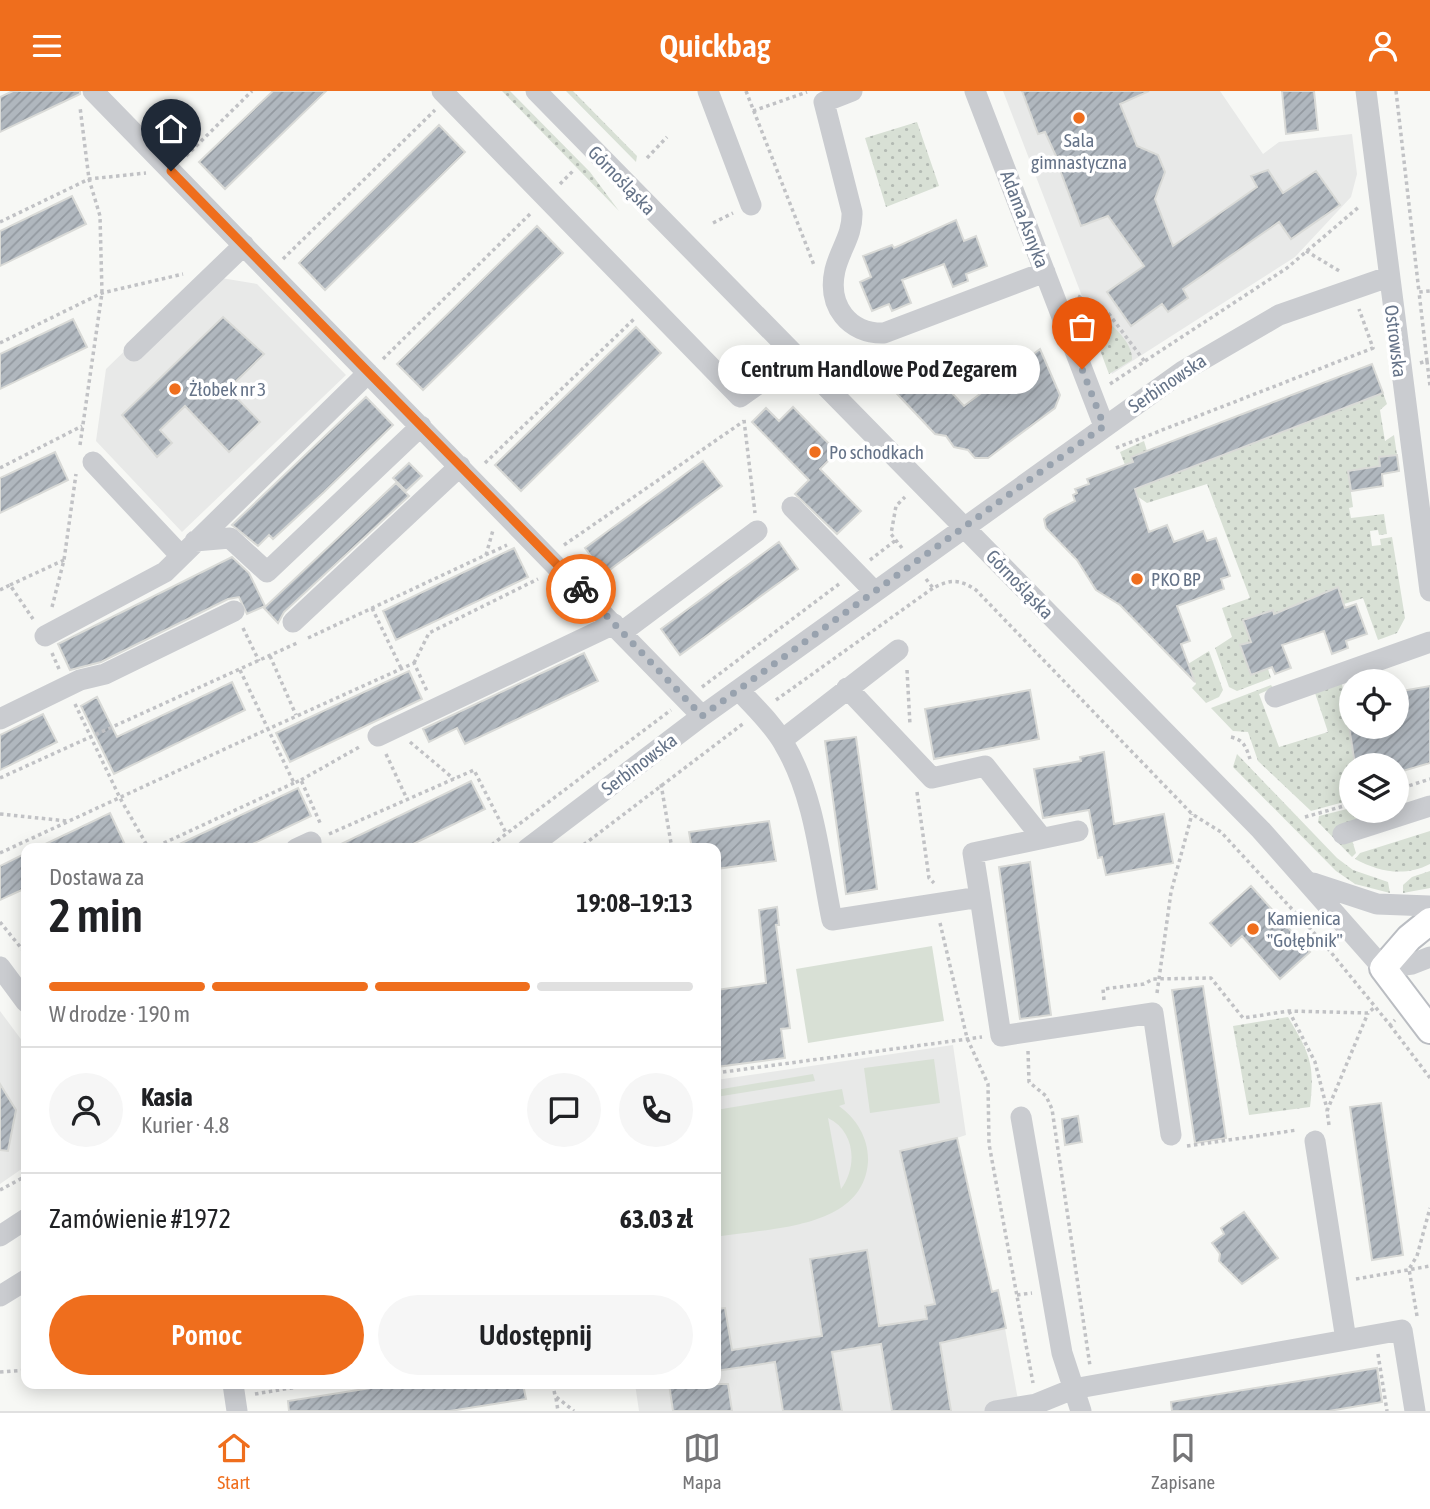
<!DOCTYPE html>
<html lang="pl">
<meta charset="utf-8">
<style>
body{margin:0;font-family:"Asap Condensed",sans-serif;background:#f6f6f6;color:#202124;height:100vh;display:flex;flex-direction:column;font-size:26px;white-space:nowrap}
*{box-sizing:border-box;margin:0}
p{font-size:23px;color:#757577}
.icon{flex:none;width:38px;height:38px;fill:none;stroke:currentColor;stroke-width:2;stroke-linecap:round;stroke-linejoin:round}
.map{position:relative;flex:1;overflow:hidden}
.sheet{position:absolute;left:21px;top:752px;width:700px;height:546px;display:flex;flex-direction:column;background:#fff;border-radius:14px;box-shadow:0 4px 18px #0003}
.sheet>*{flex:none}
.tools{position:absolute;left:1339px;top:578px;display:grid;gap:14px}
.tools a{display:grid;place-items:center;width:70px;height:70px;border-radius:50%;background:#fff;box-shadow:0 4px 18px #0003;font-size:35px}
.pin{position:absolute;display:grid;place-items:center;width:60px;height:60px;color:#fff;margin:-72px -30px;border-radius:50% 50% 50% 0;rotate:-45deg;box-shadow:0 0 7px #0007}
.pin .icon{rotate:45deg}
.courier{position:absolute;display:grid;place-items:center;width:70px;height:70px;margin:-35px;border:5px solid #ef6e1d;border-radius:50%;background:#fff;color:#222;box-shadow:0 2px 9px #0007}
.bubble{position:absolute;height:49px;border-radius:24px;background:#fff;box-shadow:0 4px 18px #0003;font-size:23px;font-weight:600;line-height:49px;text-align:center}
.head em{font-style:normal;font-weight:600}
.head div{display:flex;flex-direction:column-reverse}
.head{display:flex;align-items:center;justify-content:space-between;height:119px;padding:0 28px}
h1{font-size:46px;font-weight:600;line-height:52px}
.bar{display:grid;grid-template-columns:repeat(4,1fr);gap:10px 7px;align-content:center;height:84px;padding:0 28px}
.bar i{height:9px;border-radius:5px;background:#e0e0e0}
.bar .active{background:#ef6e1d}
.bar p{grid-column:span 4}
.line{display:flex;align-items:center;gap:18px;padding:0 28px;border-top:2px solid #e0e0e0}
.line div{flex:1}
.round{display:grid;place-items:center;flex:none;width:74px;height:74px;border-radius:37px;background:#f6f6f6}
.cta{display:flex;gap:14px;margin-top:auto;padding:14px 28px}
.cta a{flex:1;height:80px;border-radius:42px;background:#ef6e1d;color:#fff;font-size:28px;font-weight:600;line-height:80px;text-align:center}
.cta a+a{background:#f6f6f6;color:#202124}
header{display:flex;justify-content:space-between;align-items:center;height:91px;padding:0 28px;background:#ef6e1d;color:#fff;font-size:32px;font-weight:600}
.tab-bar{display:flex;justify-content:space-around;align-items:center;height:98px;border-top:2px solid #e0e0e0;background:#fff;font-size:19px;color:#757577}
.tab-bar a{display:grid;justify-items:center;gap:4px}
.tab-bar .active{color:#ef6e1d}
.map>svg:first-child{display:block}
.built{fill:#e8e9e8}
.grass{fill:url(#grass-dots)}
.garden{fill:#d8e0d5;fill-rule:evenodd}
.building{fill:url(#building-hatch);stroke:#d9dad7;stroke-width:2}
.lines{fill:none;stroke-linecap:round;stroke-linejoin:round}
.major-casing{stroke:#babdc2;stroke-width:30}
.path{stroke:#c1c2c5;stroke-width:3.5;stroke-dasharray:3.5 3.5;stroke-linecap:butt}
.minor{stroke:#caccd0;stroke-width:21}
.major{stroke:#fff;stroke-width:26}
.done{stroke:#98a2ae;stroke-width:7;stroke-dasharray:0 12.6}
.route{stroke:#ef6e1d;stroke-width:9}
.poi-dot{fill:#ef6e1d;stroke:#fff;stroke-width:2.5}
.labels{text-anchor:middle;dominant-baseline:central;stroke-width:7;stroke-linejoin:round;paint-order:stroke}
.poi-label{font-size:19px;fill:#657388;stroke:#fff;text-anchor:start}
.street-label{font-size:19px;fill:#657388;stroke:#fff}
</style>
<header><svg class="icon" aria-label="menu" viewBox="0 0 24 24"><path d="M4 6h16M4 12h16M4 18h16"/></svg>Quickbag<svg class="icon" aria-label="person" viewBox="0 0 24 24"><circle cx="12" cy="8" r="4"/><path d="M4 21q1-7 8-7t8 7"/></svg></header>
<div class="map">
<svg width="1430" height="1320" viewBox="0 0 1430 1320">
<defs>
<pattern id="grass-dots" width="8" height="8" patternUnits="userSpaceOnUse" patternTransform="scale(1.75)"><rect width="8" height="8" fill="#d8e0d5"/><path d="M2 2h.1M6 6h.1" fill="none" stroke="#b3bab3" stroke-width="1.8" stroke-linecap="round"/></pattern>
<pattern id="building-hatch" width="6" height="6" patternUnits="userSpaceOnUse" patternTransform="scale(1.75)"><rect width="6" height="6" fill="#b0b7be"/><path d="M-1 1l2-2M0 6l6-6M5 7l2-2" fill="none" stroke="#9399a0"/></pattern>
</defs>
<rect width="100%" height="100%" fill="#f7f8f5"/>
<path class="built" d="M1003,0h217l43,63 16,-12 73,-8 5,40 -6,23 -56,60 -183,117z
M203,184l54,9 89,91 -164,157 -86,-91 10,-72z
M0,920l26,35v120l-26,18z
M953,954l13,90 -9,3 35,153 6,-1 22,121h-381l-4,-27h81v-304z"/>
<path class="grass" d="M502,0h8l80,81 29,39z
M566,0h7l64,65 -1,6z
M917,31l22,64 -53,21 -21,-69z
M1083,214c17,9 51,34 49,55l-23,14z
M1383,302l4,11 -7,6 5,31 9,-6 3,20 -18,2 1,9 -32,5 5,36 -4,1 2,10 33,-4 3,20 -8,1 -1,-5 -8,1 2,15 9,-1 -1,-6 12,-2 13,81 -8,15 -19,7 -15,-42 -19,6 -7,-17 -63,27 -2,-4 -28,10 12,20 -15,5 10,29 17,-5 3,9 -34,13 -8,-4 -14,-39 17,-11 -10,-29 28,-10 -43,-114 -60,19 -10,-7 -17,-44 24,-11 3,10 -16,6 12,29z
M1209,560l14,39 -4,7 -13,6 -14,-15 4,-4 -8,-20z
M1342,593l13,81h-4v35l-40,11 -53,-50 -10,-29 -15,-1 -22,-23 60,-23 2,3 -14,6 20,53 49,-15 -13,-39z
M1237,663l100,104 16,12 35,12 2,11 -35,-9 -19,-13 -103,-104z
M1351,717l7,13 -6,19 4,13 -4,4 -34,-35 1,-6z
M1430,740v33c-25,13 -51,8 -75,-5l5,-6z
M1430,780v17l-27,5v-8l9,-8z
M1288,926c22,37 27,47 22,90l-61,8 -16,-89z"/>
<path class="garden" d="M932,855l12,75 -136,22 -12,-74z
M934,968l6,44 -70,10 -6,-45z
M813,983l2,7 -99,16v-7z
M842,998l3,15 -6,2c18,13 30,33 29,56 -5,68 -101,66 -152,75v-127zM828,1027c27,13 30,48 13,71z"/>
<path class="building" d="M13,0h67v3l-80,38v-35z
M273,0h53l-101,98 -26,-27z
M1022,0h127l-29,13 17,42 21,9 7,17 -10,27 18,47 84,-59 -6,-11 17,-6 15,23 33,-22 24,34 -49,34 -12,-17 -96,67 5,9 -20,14 -6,-8 -31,22 -24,-34 37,-26 -36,-50 -27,10 -21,-56 2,-1 -17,-37 -7,2z
M1282,0h32l4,39 -32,4z
M439,34l26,27 -140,138 -26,-27z
M72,105l14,28 -86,42v-35z
M956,129l8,21 12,-5 11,30 -21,8 2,7 -15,6 -9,-23 -42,16 9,23 -19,8 -3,-7 -17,7 -12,-29 11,-5 -8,-21 29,-11 2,3z
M537,135l26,27 -140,137 -26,-26z
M223,226l41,37 -36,35 32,33 -31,30 -44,-46 -25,24 12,13 -15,14 -35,-42z
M73,228l14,28 -87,42v-35z
M636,236l25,26 -140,138 -26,-26z
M1040,258l20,46 -5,13 -67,50h-13l-7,-8 -14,-3 -8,-11 -11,-2 -50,-53 31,-27 48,52z
M1372,273l11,29 -248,96 14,43 18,-7 7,17 29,-11 4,10 9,-3 14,38 -9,3 3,10 -47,17 13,35 -9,3 14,38 -75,-77 -24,-15 -19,-30 -31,-32 -2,-9 4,-4 27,-14 -2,-6 4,-2 -2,-4 14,-5 -2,-5 46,-17 -2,-5z
M366,306l27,28 -69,67 -51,47 -4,-4 -11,11 -26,-21z
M793,316l44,45 -17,17 41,42 -24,23 -42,-40 14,-14 -57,-58 14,-14 13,13z
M55,361l13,28 -68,33v-35z
M1397,364l2,16 -17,3 1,12 -32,5 -3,-20 32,-5 -1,-9z
M703,370l19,25 -118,88 -19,-26z
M409,372l13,13 -16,15 -13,-13z
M396,392l13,13 -125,116 -6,11 -14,-15z
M779,451l19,27 -118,86 -19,-26z
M514,457l14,29 -132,63 -13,-29z
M232,466l17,16 16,33 -18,8 -8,-17 -11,2 -127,63 -31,8 -12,-26z
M1338,496l7,21 11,-4 11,30 -21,7 2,7 -16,6 -8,-23 -42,14 9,23 -16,6 -3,-7 -21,8 -11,-30 11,-3 -8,-22 30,-10 1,4z
M584,562l14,28 -133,63 -8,-16 -28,14 -6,-13z
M409,580l13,28 -132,63 -14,-29z
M232,591l13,28 -131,64 -33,-68 16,-9 20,40z
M1430,595v77l-34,10v-8h-41l-6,-39h51l-4,-34z
M1030,599l9,49 -105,20 -9,-50z
M43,623l14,28 -57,28v-35z
M856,646l21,152 -31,5 -21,-153z
M1104,661l10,72 50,-10 9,49 -67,12 -4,-18 -4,1 -9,-48 -46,8 -9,-49 47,-8 -1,-4z
M471,690l14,28 -82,40h-72z
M298,697l13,28 -69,33h-73z
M110,722l17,36h-92z
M769,730l7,40 -60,8v-20h-24l-3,-17z
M26,762v35l-26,12v-34z
M1030,771l21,153 -31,4 -21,-152z
M1251,795l59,66 -30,27 -38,-43 -11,10 -21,-23z
M777,816l2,18h-3l14,103 -9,1 4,29 -69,9v-77l50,-7 -7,-73z
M1203,895l23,152 -31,5 -23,-153z
M0,993l16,26 -8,41 -8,-1z
M1381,1012l22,152 -31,5 -22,-153z
M1078,1025l4,26 -17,3 -3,-26z
M957,1047l35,154 6,-2 8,38 -66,15 11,68h-59l-11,-67 -49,8 10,59h-59l-8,-49 -59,9v-62l9,-1 7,42 90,-14 -12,-77 57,-9 12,76 48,-7 -2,-13 10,-2 -35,-153z
M1244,1121l34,46 -36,26 -23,-23 1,-7 -8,-11 12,-9 -3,-6z
M1377,1277l5,34 -53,9h-157l-1,-9z
M396,1293h127l3,15 -76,12h-161l-1,-10z
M669,1293h59l4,27h-59z"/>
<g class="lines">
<g class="major-casing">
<path id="major" d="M1430,830l-21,17 -26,30 47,62"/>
</g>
<path class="path" d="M746,0l68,174
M1396,0l23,201
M753,20l54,-19
M186,65l66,-65
M647,67l20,-21
M560,93l13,-13
M0,131l89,-43 57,-6
M713,132l20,-10
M1306,160l35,21
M283,168l152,-149
M1078,205l31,18 36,48
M0,252l102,-50 81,-19
M383,268l149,-147
M1427,270l3,25
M1420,272l7,-2 -8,-69 11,-1
M1110,293l177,-116 73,-62
M744,329l11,93
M80,354l22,-152 -2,-77 -11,-37 -9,-72
M1116,357l257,-100 -14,-39
M485,372l150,-145
M0,377l82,-42
M564,454l180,-124
M902,457l-11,-14 5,-28 9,-9
M486,464l7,-25
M870,469l26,-20
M926,488l7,9c18,-9 26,-9 43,2l216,224 29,18 104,113 65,80 5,-5
M10,494l54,-25
M0,499l10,-5 23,34
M52,516l12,-47 12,-86
M372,517l29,60
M243,537l16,33
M308,547l199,-93
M52,562l7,16
M270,565l26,59
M414,572l15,-30 109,-54
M240,579l28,59 146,-66 13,28
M907,579l3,55
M702,596l137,-103
M776,609l157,-112
M75,613l45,94 29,51
M1231,646c13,3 15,10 19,22
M410,651l44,37
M386,663l21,45
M0,687l297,-135
M301,689l60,-34
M661,693l11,65
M1396,699l34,-11
M917,701l12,86 5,5
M0,723l67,7
M1305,726l46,-13
M329,743l145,-64 32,63
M151,758l143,-66
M486,758l185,-139
M578,758l166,-126
M0,762l268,-124 26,54 7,-3 20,45
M0,831l26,32
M940,832l27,115 21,46 1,60 44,239
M1157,902l14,-101 21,-78
M1104,909l-1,-11 41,-5 9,-5 58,-1 32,40 46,-7 79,2 7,-6
M1289,920l26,51 12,47
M1390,934l40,53
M1028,960l1,31 17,14 6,13 38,257
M716,982l266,-36
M1329,1034l-2,-14 41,-98
M1187,1055l110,-16
M0,1099l26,-14
M1356,1188l74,-13
M1017,1204l15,-2
M1417,1225l-8,-47 8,-13 13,-48
M1378,1263l9,57
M0,1281l26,-2
M553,1293l2,12 19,15
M255,1303l60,-10
M556,1307l2,13"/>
<path class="minor" d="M93,0l609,625
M442,0l298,306 55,-39
M536,0l725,739 122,138 29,-4 18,-7
M708,0l43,114
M852,0l-28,11 28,110c1,23 -12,37 -17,58 -8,36 14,64 49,63l161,-61
M975,0l129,335
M1366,0l64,500
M134,260l110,-106
M93,371l88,94
M792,416l83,85
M195,450l35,-3 37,34 154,-146
M293,531l167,-156
M622,541l135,-101
M45,545l120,-64 203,-199
M847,597l85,90 53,-12 57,72
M739,599c15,17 34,34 45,54 31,52 36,117 48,176l148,-23 21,139 152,-23 18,122
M1275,606l155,-55
M0,628l80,-39 25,-6 129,-63
M378,645l236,-112
M782,649l116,-90
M1343,743l87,-28
M296,758l15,-7
M527,758l175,-133 481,-345 96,-56 109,-38
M1313,792l64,21 53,2
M980,806l-7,-44 105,-22
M0,876l26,35
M1021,1026l41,236 19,58
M1315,1050l31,199
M0,1145l26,-17
M0,1205l26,-16
M233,1293l4,27
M995,1320l41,-7 37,-15 329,-59 13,81"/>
<use href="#major" class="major"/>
</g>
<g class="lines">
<path class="done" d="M581,498l121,127 402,-290 -22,-57"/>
<path class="route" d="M171,80l410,418"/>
</g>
<g class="poi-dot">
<circle cx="1079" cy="27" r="7"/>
<circle cx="175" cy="298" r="7"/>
<circle cx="815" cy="361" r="7"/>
<circle cx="1137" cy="488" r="7"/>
<circle cx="1253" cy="838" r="7"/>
</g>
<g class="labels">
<g class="poi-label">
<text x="1079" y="49" text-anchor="middle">Sala<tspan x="1079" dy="22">gimnastyczna</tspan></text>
<text x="189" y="298">Żłobek nr 3</text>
<text x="829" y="361">Po schodkach</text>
<text x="1151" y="488">PKO BP</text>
<text x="1267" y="827">Kamienica<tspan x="1267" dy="22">"Gołębnik"</tspan></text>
</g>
<g class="street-label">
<text transform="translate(622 89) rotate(46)">Górnośląska</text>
<text transform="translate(1025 128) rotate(69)">Adama Asnyka</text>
<text transform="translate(1396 250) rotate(83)">Ostrowska</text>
<text transform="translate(1167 292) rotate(-34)">Serbinowska</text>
<text transform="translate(1020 493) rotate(46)">Górnośląska</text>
<text transform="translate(639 673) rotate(-37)">Serbinowska</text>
</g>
</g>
</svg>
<div class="tools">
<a><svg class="icon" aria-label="locate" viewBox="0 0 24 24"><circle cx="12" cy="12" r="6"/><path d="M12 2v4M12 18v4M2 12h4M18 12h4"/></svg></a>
<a><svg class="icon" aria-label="layers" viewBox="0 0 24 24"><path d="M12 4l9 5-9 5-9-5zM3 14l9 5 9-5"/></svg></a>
</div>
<div class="pin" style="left:1082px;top:278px;background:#ea580c"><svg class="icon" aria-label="bag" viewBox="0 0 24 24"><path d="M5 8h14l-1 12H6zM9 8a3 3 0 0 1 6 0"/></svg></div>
<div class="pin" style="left:171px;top:80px;background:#1f2937"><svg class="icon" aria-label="home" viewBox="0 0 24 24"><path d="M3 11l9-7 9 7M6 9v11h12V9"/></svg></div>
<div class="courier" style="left:581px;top:498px"><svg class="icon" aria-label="bike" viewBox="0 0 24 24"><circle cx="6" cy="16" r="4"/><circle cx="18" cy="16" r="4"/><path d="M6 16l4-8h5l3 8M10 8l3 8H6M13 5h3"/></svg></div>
<div class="bubble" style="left:718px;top:254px;width:322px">Centrum Handlowe Pod Zegarem</div>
<section class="sheet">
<div class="head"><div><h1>2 min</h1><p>Dostawa za</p></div><em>19:08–19:13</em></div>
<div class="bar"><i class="active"></i><i class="active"></i><i class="active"></i><i></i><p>W drodze · 190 m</p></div>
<div class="line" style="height:126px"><a class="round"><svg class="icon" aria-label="person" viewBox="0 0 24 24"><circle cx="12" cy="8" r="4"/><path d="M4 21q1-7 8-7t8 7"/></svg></a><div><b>Kasia</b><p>Kurier · 4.8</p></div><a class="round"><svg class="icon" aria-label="chat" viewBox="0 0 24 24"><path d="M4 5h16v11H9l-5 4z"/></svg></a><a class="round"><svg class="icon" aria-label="phone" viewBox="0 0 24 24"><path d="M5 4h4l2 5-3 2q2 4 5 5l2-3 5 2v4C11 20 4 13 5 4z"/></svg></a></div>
<div class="line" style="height:91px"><div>Zamówienie #1972</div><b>63.03 zł</b></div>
<div class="cta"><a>Pomoc</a><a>Udostępnij</a></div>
</section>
</div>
<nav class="tab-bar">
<a class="active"><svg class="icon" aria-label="home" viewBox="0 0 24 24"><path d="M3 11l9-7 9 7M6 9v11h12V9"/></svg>Start</a>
<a><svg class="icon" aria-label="map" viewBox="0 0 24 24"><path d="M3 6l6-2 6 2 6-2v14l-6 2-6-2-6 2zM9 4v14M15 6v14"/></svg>Mapa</a>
<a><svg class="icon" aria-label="saved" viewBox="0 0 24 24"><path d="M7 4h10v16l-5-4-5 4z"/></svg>Zapisane</a>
</nav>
